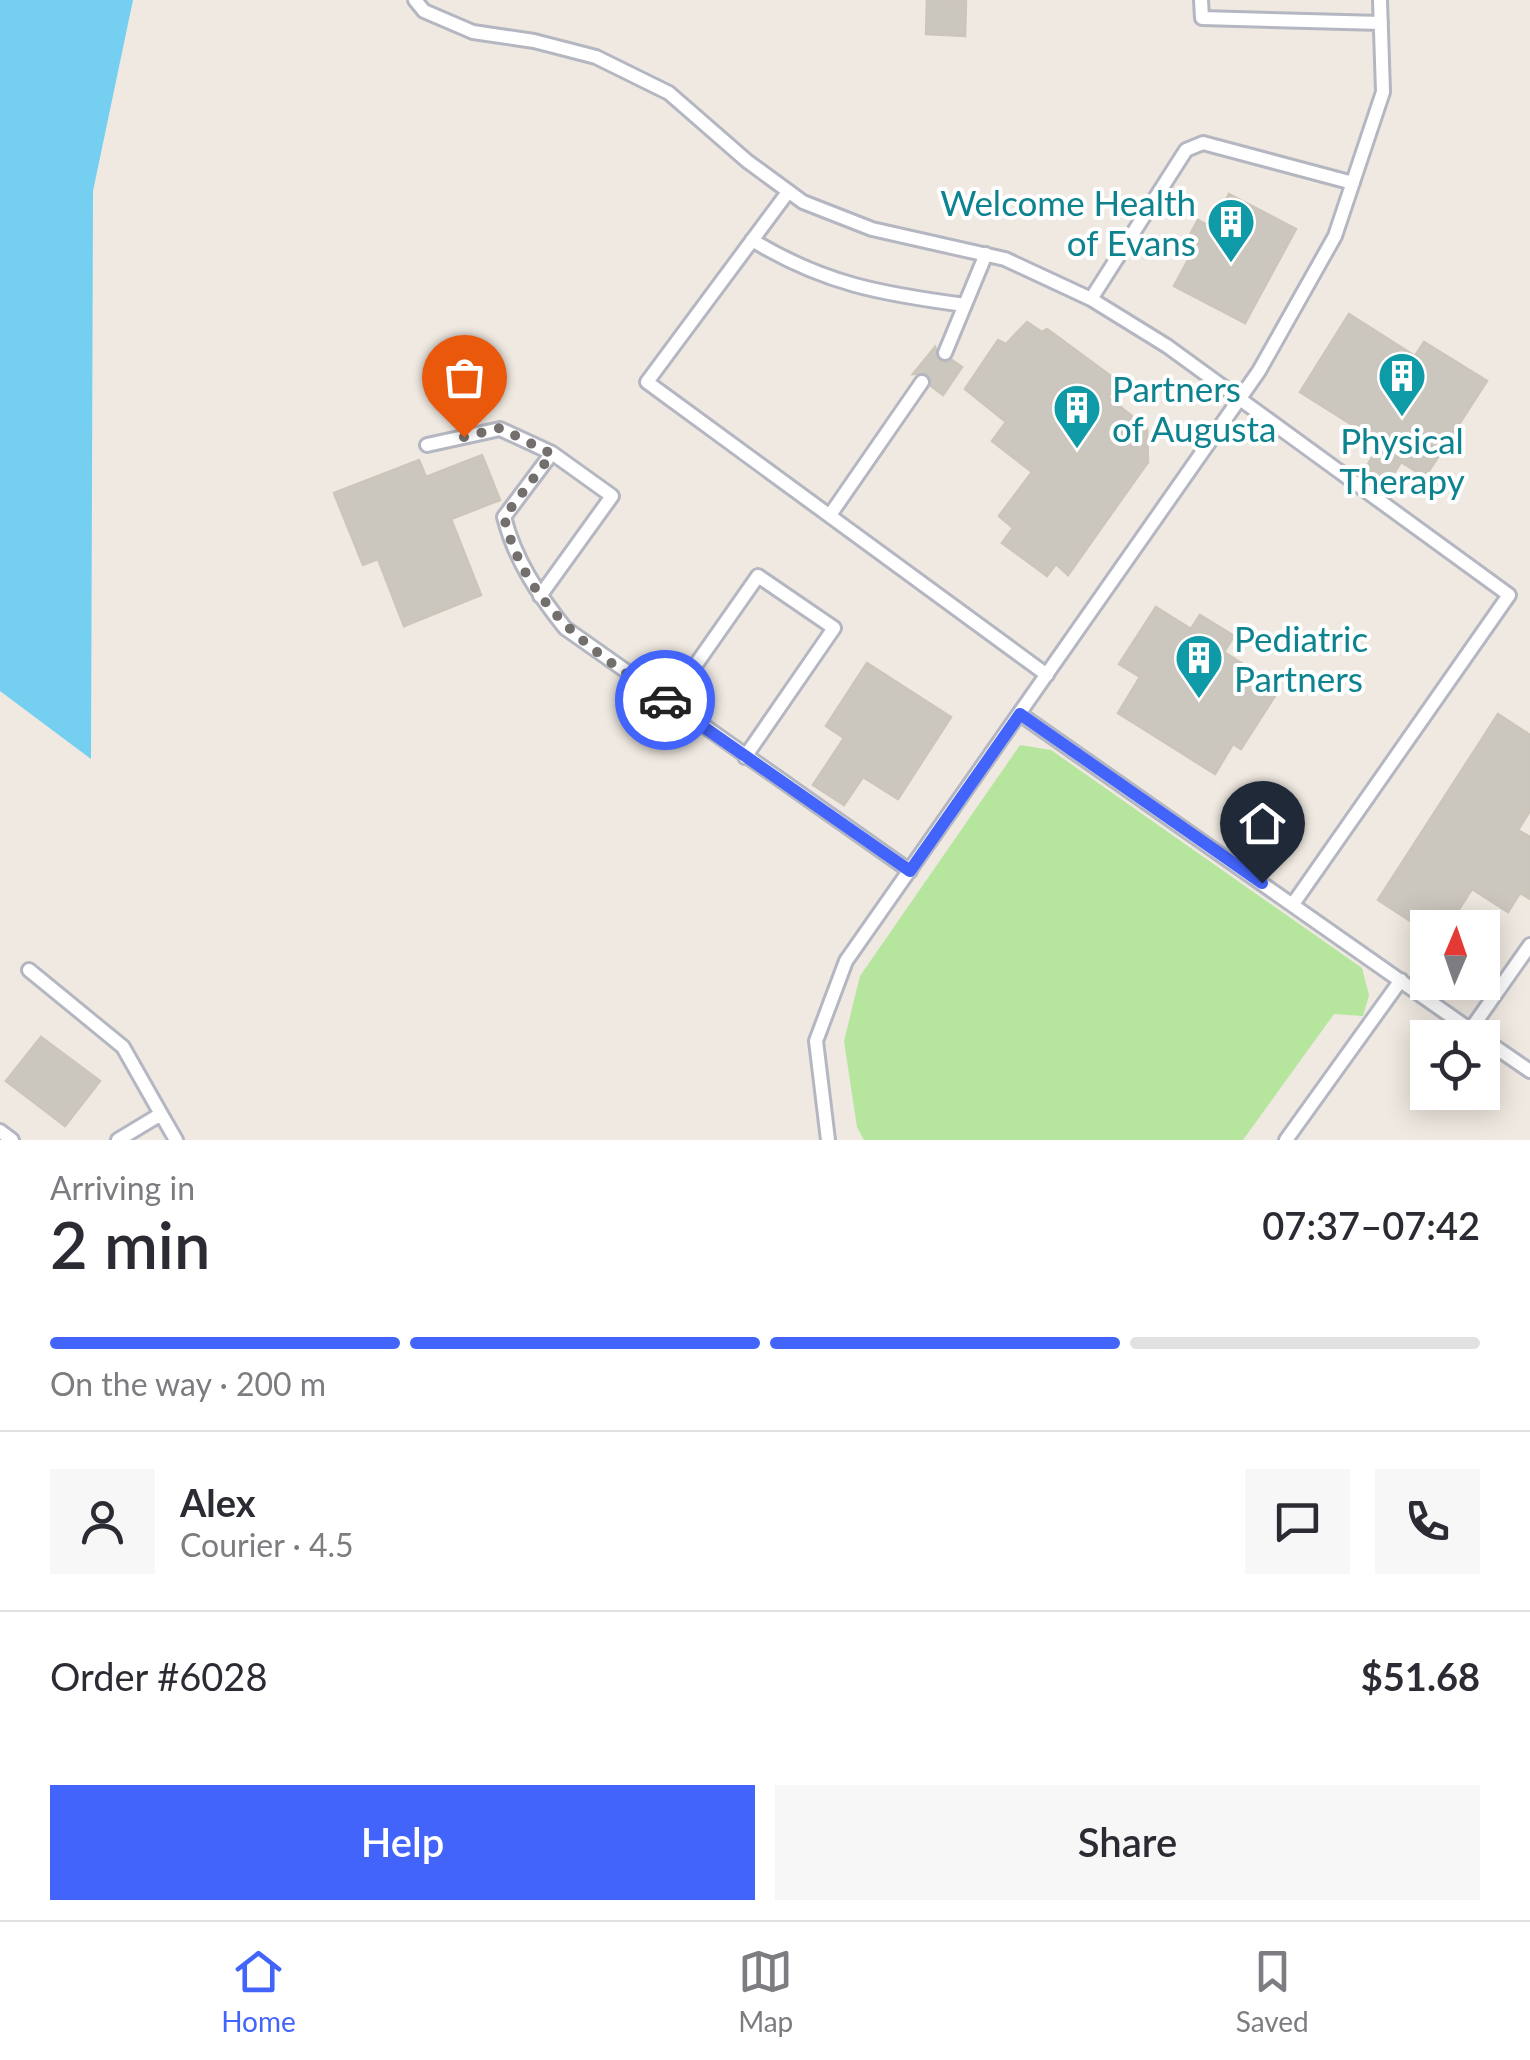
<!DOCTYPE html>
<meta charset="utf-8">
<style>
body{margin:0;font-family:Lato,sans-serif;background:#f7f7f7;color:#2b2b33;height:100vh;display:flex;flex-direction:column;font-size:38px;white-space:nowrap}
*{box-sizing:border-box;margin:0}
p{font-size:32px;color:#7c7c81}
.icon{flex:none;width:55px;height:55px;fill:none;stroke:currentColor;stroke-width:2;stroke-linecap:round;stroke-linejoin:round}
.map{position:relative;height:1140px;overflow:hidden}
.panel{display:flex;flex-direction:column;background:#fff;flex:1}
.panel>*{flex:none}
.needle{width:65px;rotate:2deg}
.tools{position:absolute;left:1410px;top:910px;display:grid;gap:20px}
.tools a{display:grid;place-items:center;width:90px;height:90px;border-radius:0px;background:#fff;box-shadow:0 5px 25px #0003;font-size:50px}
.pin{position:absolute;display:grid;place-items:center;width:85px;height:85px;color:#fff;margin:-102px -42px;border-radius:50% 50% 50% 0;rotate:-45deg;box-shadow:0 0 10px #0007}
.pin .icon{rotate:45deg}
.courier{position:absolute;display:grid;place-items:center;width:100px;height:100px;margin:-50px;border:8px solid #4264fb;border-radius:50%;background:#fff;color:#222;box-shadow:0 2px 12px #0007}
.overview em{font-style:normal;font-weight:600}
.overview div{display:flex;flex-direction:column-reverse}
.overview{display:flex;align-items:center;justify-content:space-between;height:170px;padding:0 50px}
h1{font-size:65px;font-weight:600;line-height:75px}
.bar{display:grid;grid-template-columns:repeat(4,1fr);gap:15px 10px;align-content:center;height:120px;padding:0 50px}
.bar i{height:12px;border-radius:8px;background:#e1e1e2}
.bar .current{background:#4264fb}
.bar p{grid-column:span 4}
.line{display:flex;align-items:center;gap:25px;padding:0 50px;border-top:2px solid #e1e1e2}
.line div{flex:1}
.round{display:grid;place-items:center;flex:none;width:105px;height:105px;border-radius:0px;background:#f7f7f7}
.cta{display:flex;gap:20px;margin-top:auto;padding:20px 50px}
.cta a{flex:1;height:115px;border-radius:0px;background:#4264fb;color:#fff;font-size:40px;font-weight:600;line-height:115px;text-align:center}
.cta a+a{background:#f7f7f7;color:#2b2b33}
.menu{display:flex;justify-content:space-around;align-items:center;height:140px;border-top:2px solid #e1e1e2;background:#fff;font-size:28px;color:#7c7c81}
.menu a{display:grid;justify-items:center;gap:5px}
.menu .current{color:#4264fb}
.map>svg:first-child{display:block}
.green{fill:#b6e59e}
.water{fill:#75cff0}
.building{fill:#cbc7bf;stroke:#cbc5ba;stroke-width:2.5}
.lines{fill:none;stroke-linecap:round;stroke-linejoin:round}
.service-casing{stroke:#b4b7c1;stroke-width:18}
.service{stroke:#fff;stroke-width:12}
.done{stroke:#726f6d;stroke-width:10;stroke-dasharray:0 18}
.route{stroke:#4264fb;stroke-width:12}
.labels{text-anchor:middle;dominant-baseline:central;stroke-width:8;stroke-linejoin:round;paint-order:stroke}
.culture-label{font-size:35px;fill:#0d838f;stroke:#fff;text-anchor:start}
</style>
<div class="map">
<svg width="1530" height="1140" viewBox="0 0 1530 1140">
<rect width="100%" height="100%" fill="#efe9e1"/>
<path class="green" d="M1020,745l31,5 311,218 7,27 -6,21 -29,-2 -91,126h-379l-7,-13 -13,-86 16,-65z"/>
<path class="water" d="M0,0h133l-40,191 -2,568 -91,-68z"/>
<path class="building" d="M927,0h39l-1,36 -39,-2z
M1229,194l67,35 -51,94 -71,-37 22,-41 -9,-5 11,-20 13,7z
M1349,314l66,42 9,-14 63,39 -62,96 -24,-15 -13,21 -23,-14 16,-26 -81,-51z
M1027,322l15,10 5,-3 72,53 -11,15 39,31 1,34 -80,113 -12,-11 -9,12 -45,-33 11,-15 -14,-12 33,-44 -40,-31 14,-19 -41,-33 33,-49 8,4z
M935,347l5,15 12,-2 10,7 -19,28 -12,-9 -4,-13 -14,1z
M482,455l18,45 -49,19 30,76 -77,31 -26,-67 -15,6 -29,-72 85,-33 7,17z
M1156,607l35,22 9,-14 34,21 -10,16 56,36 -39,61 -8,-5 -18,30 -97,-61 22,-36 -21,-13z
M867,663l84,54 -53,82 -35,-22 -19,28 -31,-20 31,-47 -18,-12z
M1498,714l32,21v76l-12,19 12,7v62l-10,-6 -12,19 -36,-23 -25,39h-26l-43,-28z
M41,1037l59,44 -35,45 -59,-45z"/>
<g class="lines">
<g class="service-casing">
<path id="service" d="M415,0l9,11 49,21 61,9 62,16 73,36 78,68 56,41 69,27 133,30 86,40 76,47 342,249 -216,309
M1201,0l1,18 179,5
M788,192l-141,190 400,293
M752,240c72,44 130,54 213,65
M1091,299l95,-149 17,-7 150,40
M945,353l41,-99
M427,445l73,-16 52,24
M830,515l92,-133
M540,596l72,-100 -60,-43 -48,64c11,43 34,77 61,111l345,243
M669,703l89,-127 76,52 -89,129
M1020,714l462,324
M29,970l94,77 38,67 -43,26
M1471,1029l59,-84
M1482,1038l48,33
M161,1114l15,26
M0,1131l12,9
M828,1140l-12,-99 30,-80 413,-590 76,-135 48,-144 -3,-92
M1286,1140l115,-160"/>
</g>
<use href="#service" class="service"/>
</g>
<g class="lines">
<path class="done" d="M464,437l36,-9 52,26 -48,63c22,91 88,134 161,183"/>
<path class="route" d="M665,700l245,171 110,-157 242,169"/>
</g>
<defs>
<g id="building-pin" transform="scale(2.5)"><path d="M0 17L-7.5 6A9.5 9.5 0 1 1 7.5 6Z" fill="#0f9aa8" stroke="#fff"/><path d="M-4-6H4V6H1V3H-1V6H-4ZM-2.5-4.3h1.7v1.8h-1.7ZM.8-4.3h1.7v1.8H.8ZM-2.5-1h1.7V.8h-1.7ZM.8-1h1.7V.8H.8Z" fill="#fff"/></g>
</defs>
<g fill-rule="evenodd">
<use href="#building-pin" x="1231" y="222"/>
<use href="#building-pin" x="1402" y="376"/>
<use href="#building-pin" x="1077" y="408"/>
<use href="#building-pin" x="1199" y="658"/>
</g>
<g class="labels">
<g class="culture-label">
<text x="1196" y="202" text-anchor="end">Welcome Health<tspan x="1196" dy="40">of Evans</tspan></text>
<text x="1112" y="388">Partners<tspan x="1112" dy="40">of Augusta</tspan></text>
<text x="1402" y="440" text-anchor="middle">Physical<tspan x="1402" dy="40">Therapy</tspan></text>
<text x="1234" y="638">Pediatric<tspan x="1234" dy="40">Partners</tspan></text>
</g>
</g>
</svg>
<div class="tools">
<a><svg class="needle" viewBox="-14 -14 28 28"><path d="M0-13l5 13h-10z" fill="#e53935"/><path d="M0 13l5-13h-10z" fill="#7c7c81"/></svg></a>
<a><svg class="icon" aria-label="locate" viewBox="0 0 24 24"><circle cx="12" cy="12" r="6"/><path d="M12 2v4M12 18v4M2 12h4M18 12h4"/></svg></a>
</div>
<div class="pin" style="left:464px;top:437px;background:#ea580c"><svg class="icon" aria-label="bag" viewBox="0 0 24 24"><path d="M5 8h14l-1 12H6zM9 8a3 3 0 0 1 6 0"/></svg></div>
<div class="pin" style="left:1262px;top:883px;background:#1f2937"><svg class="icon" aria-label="home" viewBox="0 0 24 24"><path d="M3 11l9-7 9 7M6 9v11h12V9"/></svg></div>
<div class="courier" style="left:665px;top:700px"><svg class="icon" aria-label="car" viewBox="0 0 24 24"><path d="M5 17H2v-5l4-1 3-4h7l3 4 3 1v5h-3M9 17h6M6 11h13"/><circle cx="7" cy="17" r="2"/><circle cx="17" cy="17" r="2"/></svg></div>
</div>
<section class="panel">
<div class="overview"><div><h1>2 min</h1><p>Arriving in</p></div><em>07:37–07:42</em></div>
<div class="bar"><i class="current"></i><i class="current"></i><i class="current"></i><i></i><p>On the way · 200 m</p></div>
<div class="line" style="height:180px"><a class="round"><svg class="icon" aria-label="person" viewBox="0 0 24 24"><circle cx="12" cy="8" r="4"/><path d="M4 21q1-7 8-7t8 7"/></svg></a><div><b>Alex</b><p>Courier · 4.5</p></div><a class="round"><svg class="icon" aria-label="chat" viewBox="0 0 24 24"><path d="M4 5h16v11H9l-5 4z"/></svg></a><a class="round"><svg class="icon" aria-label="phone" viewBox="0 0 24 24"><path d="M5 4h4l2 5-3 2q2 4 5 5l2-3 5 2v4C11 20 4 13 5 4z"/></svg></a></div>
<div class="line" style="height:130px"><div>Order #6028</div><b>$51.68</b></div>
<div class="cta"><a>Help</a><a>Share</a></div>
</section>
<nav class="menu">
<a class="current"><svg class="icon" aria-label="home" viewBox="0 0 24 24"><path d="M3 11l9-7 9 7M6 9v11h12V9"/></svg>Home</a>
<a><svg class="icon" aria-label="map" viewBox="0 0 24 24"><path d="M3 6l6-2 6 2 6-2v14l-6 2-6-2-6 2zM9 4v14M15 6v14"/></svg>Map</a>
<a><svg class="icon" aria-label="saved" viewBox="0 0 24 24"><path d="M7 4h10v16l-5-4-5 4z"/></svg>Saved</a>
</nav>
